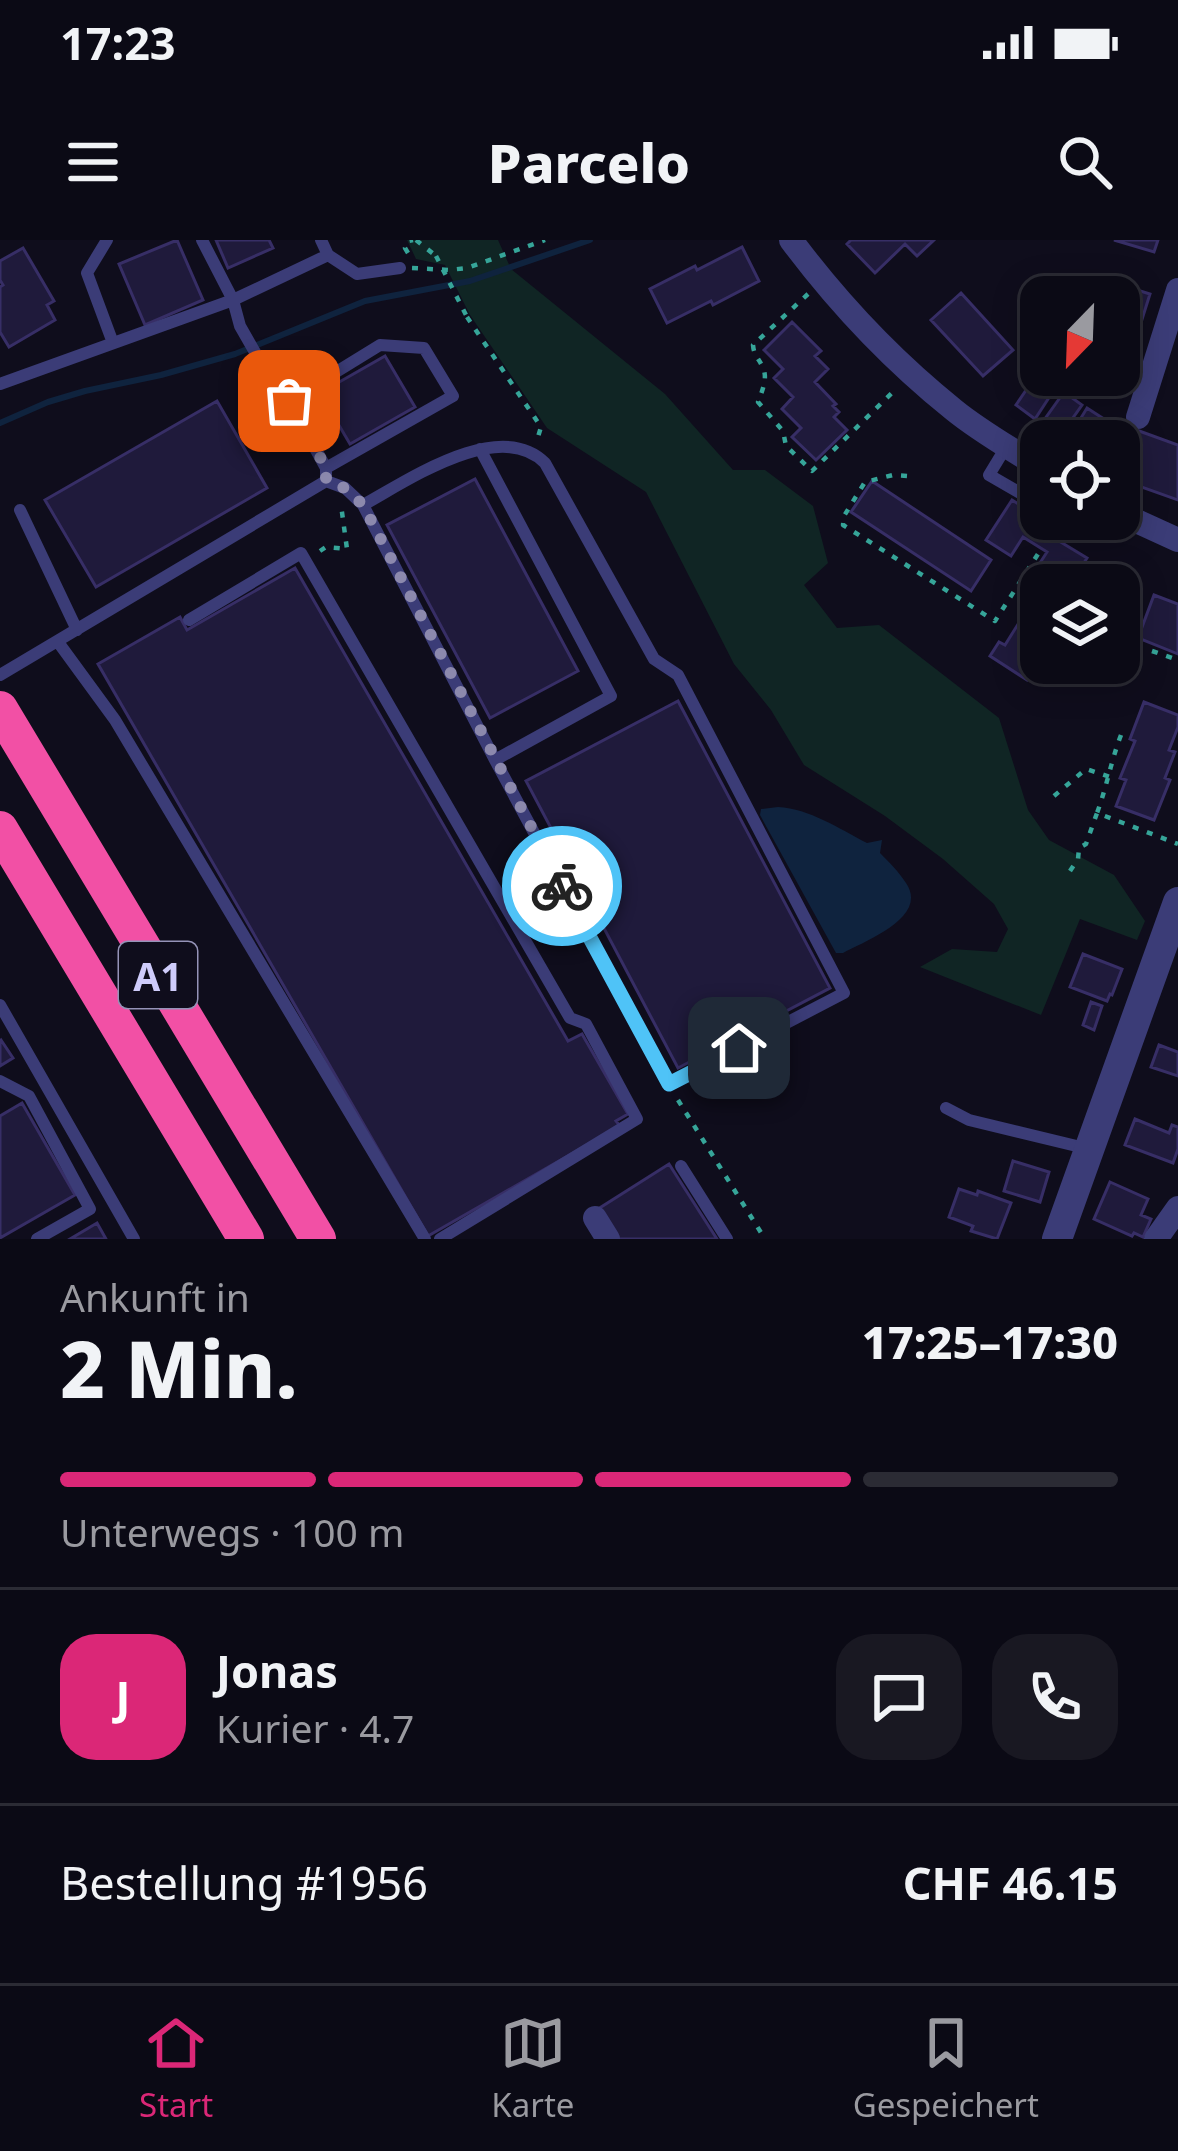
<!DOCTYPE html>
<html lang="de">
<meta charset="utf-8">
<style>
body{margin:0;font-family:"Noto Sans",sans-serif;background:#191822;color:#f1f3f6;height:100vh;display:flex;flex-direction:column;font-size:45px;white-space:nowrap}
*{box-sizing:border-box;margin:0}
p{font-size:39px;color:#9a9aa0}
.icon{flex:none;width:66px;height:66px;fill:none;stroke:currentColor;stroke-width:2;stroke-linecap:round;stroke-linejoin:round}
.map{position:relative;height:999px;overflow:hidden}
.sheet{display:flex;flex-direction:column;background:#0b0a15;flex:1}
.sheet>*{flex:none}
.needle{width:78px;rotate:203deg}
.tools{position:absolute;left:1020px;top:36px;display:grid;gap:24px}
.tools a{display:grid;place-items:center;width:120px;height:120px;border-radius:24px;background:#0b0a15;box-shadow:0 6px 30px #0003,0 0 0 3px #2b2b34;font-size:60px}
.pin{position:absolute;display:grid;place-items:center;width:102px;height:102px;color:#fff;margin:-51px;border-radius:24px;box-shadow:0 6px 18px #0006}
.courier{position:absolute;display:grid;place-items:center;width:120px;height:120px;margin:-60px;border:9px solid #4fc3f7;border-radius:50%;background:#fff;color:#222;box-shadow:0 3px 15px #0007}
.summary em{font-style:normal;font-weight:800}
.summary div{display:flex;flex-direction:column-reverse}
.summary{display:flex;align-items:center;justify-content:space-between;height:204px;padding:0 60px}
h1{font-size:78px;font-weight:800;line-height:90px}
.bar{display:grid;grid-template-columns:repeat(4,1fr);gap:18px 12px;align-content:center;height:144px;padding:0 60px}
.bar i{height:15px;border-radius:9px;background:#2b2b34}
.bar .current{background:#db2777}
.bar p{grid-column:span 4}
.line{display:flex;align-items:center;gap:30px;padding:0 60px;border-top:3px solid #2b2b34}
.line div{flex:1}
.round{display:grid;place-items:center;flex:none;width:126px;height:126px;border-radius:36px;background:#191822}
.status{display:flex;justify-content:space-between;align-items:center;height:84px;padding:0 60px;background:#0b0a15;direction:ltr}
.status svg{height:33px;fill:currentColor}
header{display:flex;justify-content:space-between;align-items:center;height:156px;padding:0 60px;background:#0b0a15;font-size:54px;font-weight:800}
.tabs{display:flex;justify-content:space-around;align-items:center;height:168px;border-top:3px solid #2b2b34;background:#0b0a15;font-size:33px;color:#9a9aa0}
.tabs a{display:grid;justify-items:center;gap:6px}
.tabs .current{color:#db2777}
.map>svg:first-child{display:block}
.green{fill:#102524}
.water{fill:#0f233e}
.lines{fill:none;stroke-linecap:round;stroke-linejoin:round}
.stream{stroke:#0f233e;stroke-width:6}
.building{fill:#1f1a3b;stroke:#372e66;stroke-width:3}
.path{stroke:#36a599;stroke-width:4.5;stroke-dasharray:6 9;stroke-linecap:butt}
.service{stroke:#3b3c77;stroke-width:12}
.minor{stroke:#3b3c77;stroke-width:24}
.tertiary{stroke:#3b3c77;stroke-width:30}
.motorway{stroke:#f250a5;stroke-width:36}
.path-bridge{stroke:#36a599;stroke-width:4.5;stroke-dasharray:6 9;stroke-linecap:butt}
.done{stroke:#8c89ad;stroke-width:12;stroke-dasharray:0 21.6}
.route{stroke:#4fc3f7;stroke-width:15}
.labels{text-anchor:middle;dominant-baseline:central;stroke-width:10;stroke-linejoin:round;paint-order:stroke}
.shield{fill:#0f0d1c;stroke:#9593b8;stroke-width:3}
.shield-label{font-size:39px;font-weight:bold;fill:#cfccfb}
</style>
<div class="status"><b>17:23</b><svg viewBox="0 0 49 12"><path d="M0 12V9h3v3zM5 12V6h3v6zM10 12V3h3v9zM15 12V0h3v12zM26 1h20v11H26zM47 4h2v5h-2z"/></svg></div>
<header><svg class="icon" aria-label="menu" viewBox="0 0 24 24"><path d="M4 6h16M4 12h16M4 18h16"/></svg>Parcelo<svg class="icon" aria-label="search" viewBox="0 0 24 24"><circle cx="10" cy="10" r="6"/><path d="M15 15l6 6"/></svg></header>
<div class="map">
<svg width="1178" height="999" viewBox="0 0 1178 999">
<rect width="100%" height="100%" fill="#0f0d1c"/>
<path class="green" d="M407,0h91l13,29 154,125 68,76h32l48,36 15,57 -24,22 33,43 42,-3 120,93 29,92 21,30 65,35 31,46 -8,19 -57,-21 -39,96 -121,-48 32,-18 45,3 11,-23 -14,-25 -51,-45 -58,-43 -81,-51 -33,-55 -37,-46 -88,-172 -99,-64 -77,-113 -25,-50 -29,-6z"/>
<path class="water" d="M778,567c32,2 60,21 89,36l15,-3 -2,13c9,9 19,19 26,30 23,34 -39,57 -63,70h-7l-76,-138 1,-6z"/>
<g class="lines">
<path class="stream" d="M0,183l48,-21 37,-11 76,-16 74,-21 130,-53 105,-20 120,-41"/>
</g>
<path class="building" d="M177,0l26,60 -58,25 -26,-61z
M216,0h53l4,8 -45,20z
M851,0h83l-17,16 -12,-12 -30,29 -28,-29z
M1114,0h44l-4,12z
M742,7l17,34 -46,24 -2,-4 -44,22 -17,-34 45,-23 2,4z
M23,8l31,53 -7,4 8,15 -46,27 -9,-15v-45l3,-2 -3,-5v-19z
M1105,40l45,14 -17,54 -14,-5v-46h-20z
M961,53l52,57 -30,26 -52,-56z
M792,82l29,29 -6,5 13,13 -13,13 21,22 -3,2 6,6 -5,5 13,13 -31,30 -24,-23 9,-9 -19,-19 11,-12 -19,-19 9,-9 -19,-19z
M385,116l30,51 -65,37 -30,-51z
M1035,137l19,13 -19,29 -19,-14z
M1064,152l18,13 -22,31 -18,-13z
M217,161l50,87 -171,99 -51,-87z
M1087,168l20,13 -13,20h-27z
M1131,188l47,17v55l-59,-21v-17z
M475,239l103,192 -88,47 -103,-193z
M872,241l119,79 -20,31 -120,-79z
M1012,260l47,29 -5,9 33,20 -17,27h-29v73l-14,22 -37,-24 9,-14 6,3 27,-43 -12,-8 27,-42 -24,-15 -12,19 -25,-16z
M295,328l273,473 14,-7 46,80 -12,7 4,5 -192,110 -330,-572 82,-47 7,13z
M1154,355l24,9v50l-40,-16z
M678,461l152,287 -152,80 -152,-287z
M1144,462l34,13v12l-9,23 6,2 -10,26 5,2 -16,40 -38,-14 10,-26 -6,-2 15,-37 -5,-2z
M1083,714l39,15 -10,26 -2,-1 -3,7 -37,-14z
M1091,762l11,4 -8,24 -11,-5z
M1,800l12,18 -13,8v-25z
M1159,805l19,7v24l-27,-9z
M22,863l53,92 -75,43v-122z
M1135,879l34,14 3,-8 6,2v22l-5,14 -48,-18z
M1013,921l36,11 -9,30 -36,-11z
M669,924l48,75h-100l-19,-30z
M1110,942l38,17 -7,16 10,4 -8,18 -9,-4 -2,3 -38,-17z
M959,949l18,6 1,-4 33,12 -14,36 -26,-8 2,-5 -24,-9z
M97,983l9,16h-36z"/>
<g class="lines">
<path class="path" d="M416,0l20,16
M408,13l-3,-5 3,-7 5,-1
M412,28l37,2 18,-2 78,-28
M808,54l-55,51c1,12 6,13 10,23 5,11 -1,23 -5,34l25,29 3,15 26,25 83,-81
M467,77l74,110 -4,13
M907,236l-14,-1 -28,7 -21,34 -1,9 152,96 43,-67
M320,311l6,-4 21,2 -6,-44
M1152,411l26,9
M1121,495c-10,26 -14,51 -24,78l81,31
M1054,556l32,-27 24,8
M1070,631l8,-12 1,-11 7,-4 11,-31
M678,860l87,139"/>
<path class="service" d="M107,0l-20,33 26,70
M328,15l29,19 43,-6
M0,144l233,-84 95,-45 -7,-15
M289,161l91,-56 44,3 29,48 -127,72
M1006,207l-17,28 52,30
M480,209l131,247 -116,64
M326,241l19,7 18,17 132,255 174,324 175,-91 -166,-318 -24,-16 -109,-196c-46,-46 -138,18 -182,42
M20,270l57,120
M189,380l112,-67 269,465 16,6 51,95 -197,120
M58,402l57,78 310,519
M0,435l326,-194v-13l-37,-67 -25,-33 -24,-42 -7,-26 -31,-60
M0,765l134,234
M0,841l29,15 61,113 -53,30
M946,868l23,12 120,29
M681,926l46,73"/>
<path class="minor" d="M791,0c47,63 102,121 163,170 27,22 58,39 87,58
M1138,177l40,-127
M1119,273l59,27
M595,978l13,21
M1156,999l22,-31"/>
<path class="tertiary" d="M1057,999l121,-337"/>
<path class="motorway" d="M0,469l318,530
M0,589l246,410"/>
<path class="path-bridge" d="M436,16l31,61"/>
</g>
<g class="lines">
<path class="done" d="M289,161l37,67v13l19,7 18,17 199,381"/>
<path class="route" d="M562,646l107,198 70,-36"/>
</g>
<g class="labels">
<rect class="shield" x="119" y="702" width="78" height="66" rx="9"/>
<g class="shield-label">
<text x="158" y="735">A1</text>
</g>
</g>
</svg>
<div class="tools">
<a><svg class="needle" viewBox="-14 -14 28 28"><path d="M0-13l5 13h-10z" fill="#e53935"/><path d="M0 13l5-13h-10z" fill="#9a9aa0"/></svg></a>
<a><svg class="icon" aria-label="locate" viewBox="0 0 24 24"><circle cx="12" cy="12" r="6"/><path d="M12 2v4M12 18v4M2 12h4M18 12h4"/></svg></a>
<a><svg class="icon" aria-label="layers" viewBox="0 0 24 24"><path d="M12 4l9 5-9 5-9-5zM3 14l9 5 9-5"/></svg></a>
</div>
<div class="pin" style="left:289px;top:161px;background:#ea580c"><svg class="icon" aria-label="bag" viewBox="0 0 24 24"><path d="M5 8h14l-1 12H6zM9 8a3 3 0 0 1 6 0"/></svg></div>
<div class="pin" style="left:739px;top:808px;background:#1f2937"><svg class="icon" aria-label="home" viewBox="0 0 24 24"><path d="M3 11l9-7 9 7M6 9v11h12V9"/></svg></div>
<div class="courier" style="left:562px;top:646px"><svg class="icon" aria-label="bike" viewBox="0 0 24 24"><circle cx="6" cy="16" r="4"/><circle cx="18" cy="16" r="4"/><path d="M6 16l4-8h5l3 8M10 8l3 8H6M13 5h3"/></svg></div>
</div>
<section class="sheet">
<div class="summary"><div><h1>2 Min.</h1><p>Ankunft in</p></div><em>17:25–17:30</em></div>
<div class="bar"><i class="current"></i><i class="current"></i><i class="current"></i><i></i><p>Unterwegs · 100 m</p></div>
<div class="line" style="height:216px"><b class="round" style="background:#db2777;color:#fff">J</b><div><b>Jonas</b><p>Kurier · 4.7</p></div><a class="round"><svg class="icon" aria-label="chat" viewBox="0 0 24 24"><path d="M4 5h16v11H9l-5 4z"/></svg></a><a class="round"><svg class="icon" aria-label="phone" viewBox="0 0 24 24"><path d="M5 4h4l2 5-3 2q2 4 5 5l2-3 5 2v4C11 20 4 13 5 4z"/></svg></a></div>
<div class="line" style="height:156px"><div>Bestellung #1956</div><b>CHF 46.15</b></div>
</section>
<nav class="tabs">
<a class="current"><svg class="icon" aria-label="home" viewBox="0 0 24 24"><path d="M3 11l9-7 9 7M6 9v11h12V9"/></svg>Start</a>
<a><svg class="icon" aria-label="map" viewBox="0 0 24 24"><path d="M3 6l6-2 6 2 6-2v14l-6 2-6-2-6 2zM9 4v14M15 6v14"/></svg>Karte</a>
<a><svg class="icon" aria-label="saved" viewBox="0 0 24 24"><path d="M7 4h10v16l-5-4-5 4z"/></svg>Gespeichert</a>
</nav>
